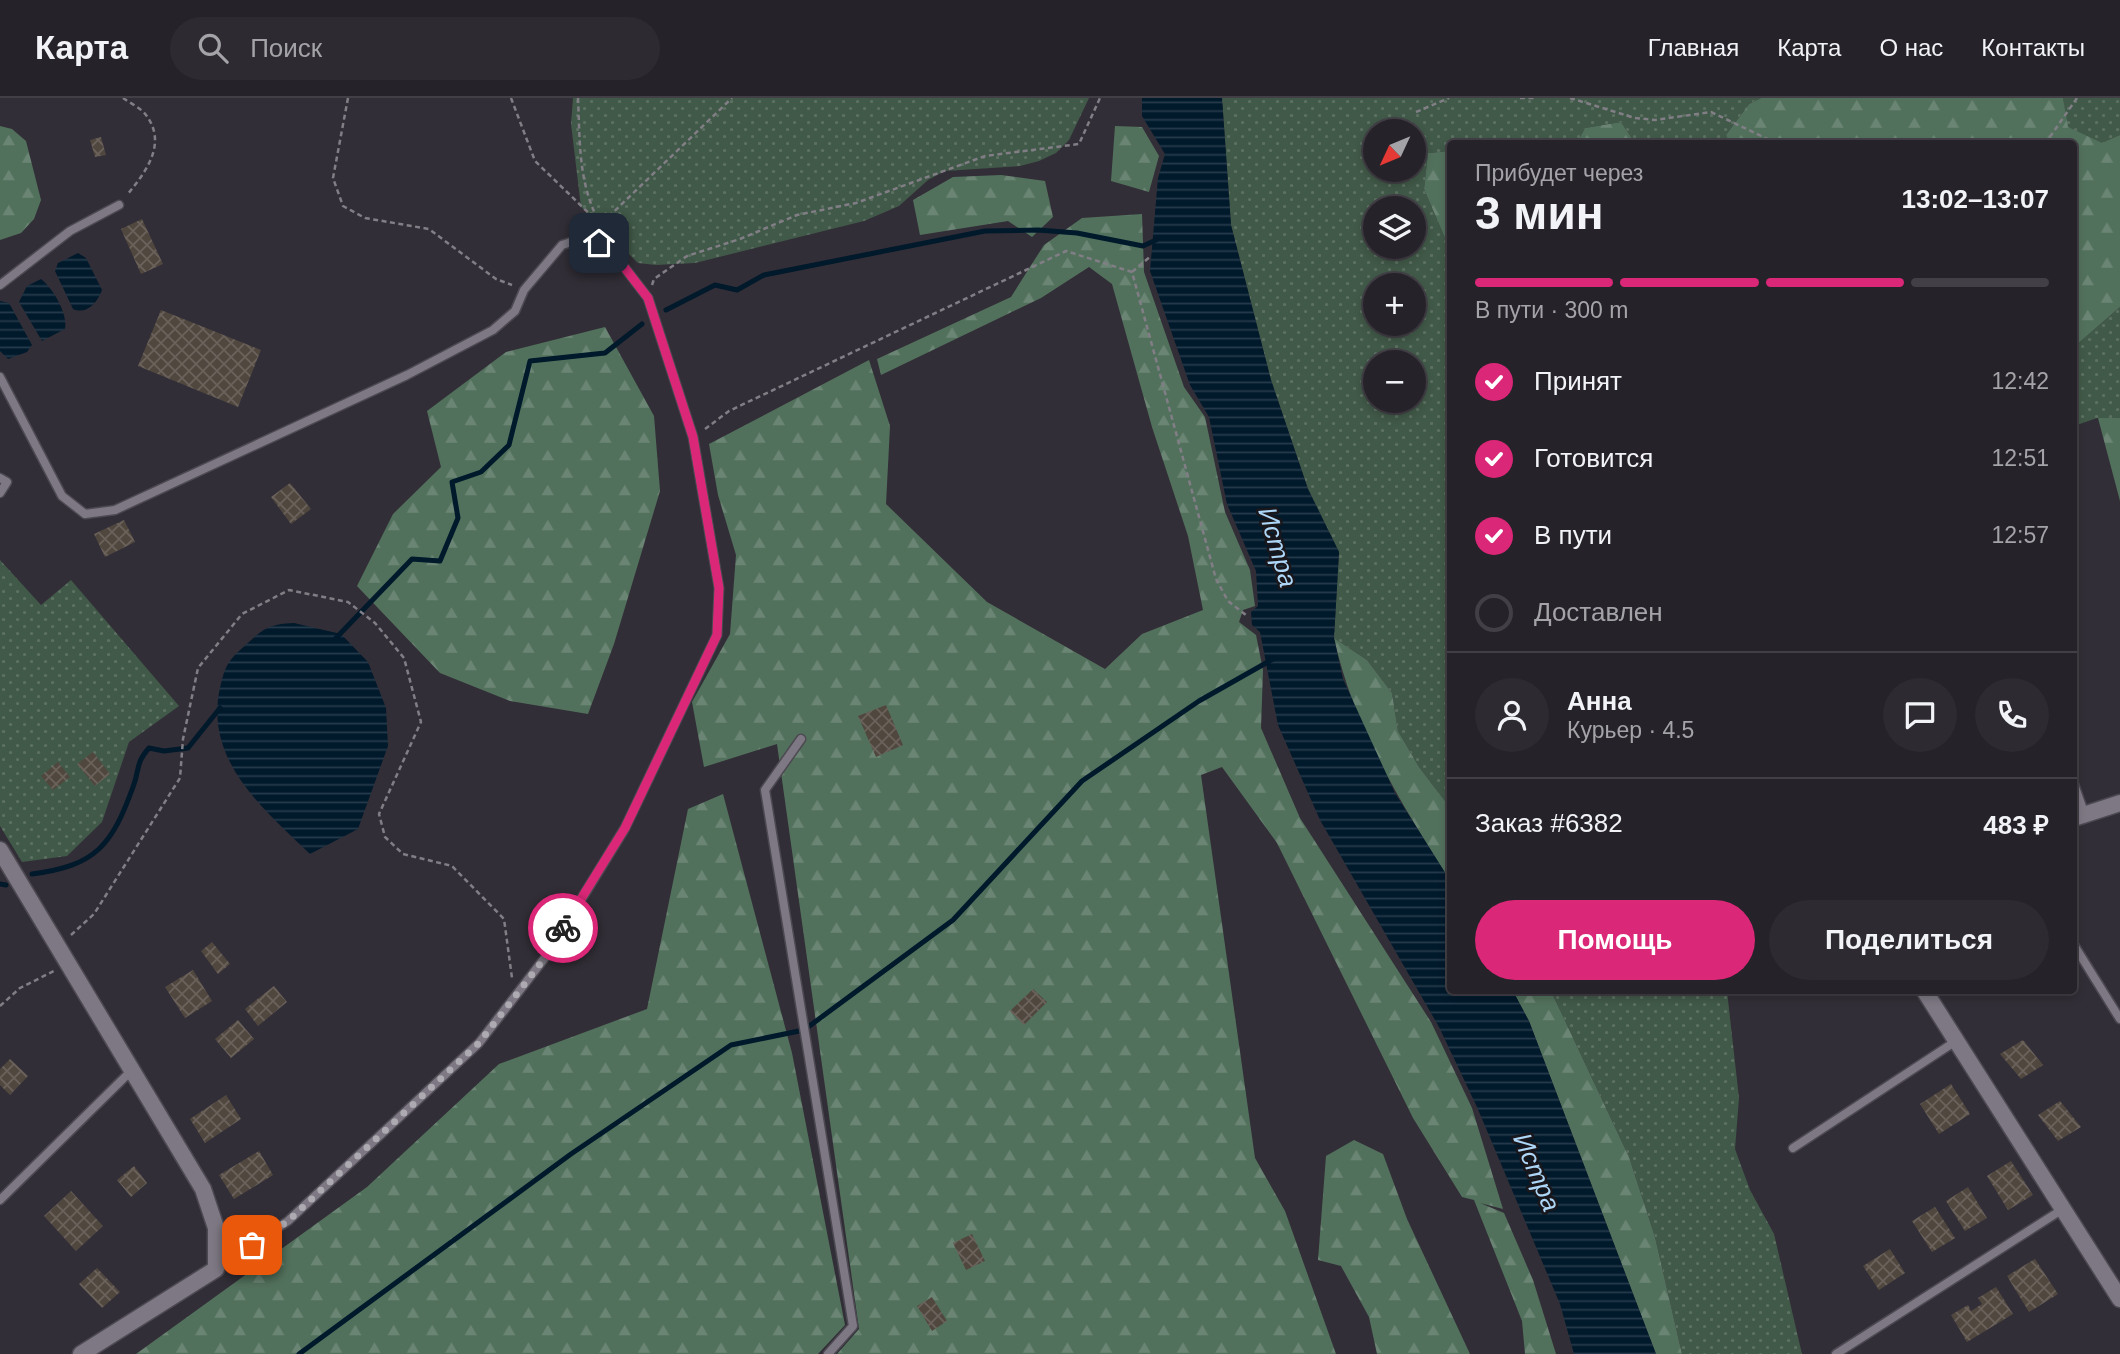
<!DOCTYPE html>
<html lang="ru">
<meta charset="utf-8">
<style>
body{margin:0;font-family:Helvetica,sans-serif;background:#2e2a31;color:#f1f3f6;height:100vh;display:flex;flex-direction:column;font-size:26px;white-space:nowrap}
*{box-sizing:border-box;margin:0}
p{font-size:23px;color:#a4a4a8}
.icon{flex:none;width:38px;height:38px;fill:none;stroke:currentColor;stroke-width:2;stroke-linecap:round;stroke-linejoin:round}
.map{position:relative;flex:1;overflow:hidden}
.sheet{position:absolute;left:1447px;top:42px;width:630px;height:854px;display:flex;flex-direction:column;background:#262229;border-radius:7px;box-shadow:0 4px 10px #0003,0 0 0 2px #423f46}
.sheet>*{flex:none}
.needle{width:46px;rotate:226deg}
.buttons{position:absolute;left:1363px;top:21px;display:grid;gap:14px}
.buttons a{display:grid;place-items:center;width:63px;height:63px;border-radius:50%;background:#262229;box-shadow:0 4px 10px #0003,0 0 0 2px #423f46;font-size:35px}
.pin{position:absolute;display:grid;place-items:center;width:60px;height:60px;color:#fff;margin:-30px;border-radius:14px;box-shadow:0 4px 10px #0006}
.courier{position:absolute;display:grid;place-items:center;width:70px;height:70px;margin:-35px;border:5px solid #db2777;border-radius:50%;background:#fff;color:#222;box-shadow:0 2px 9px #0007}
.overview em{font-style:normal;font-weight:700}
.overview div{display:flex;flex-direction:column-reverse}
.overview{display:flex;align-items:center;justify-content:space-between;height:119px;padding:0 28px}
h1{font-size:46px;font-weight:700;line-height:52px}
.bar{display:grid;grid-template-columns:repeat(4,1fr);gap:10px 7px;align-content:center;height:84px;padding:0 28px}
.bar i{height:9px;border-radius:5px;background:#423f46}
.bar .on{background:#db2777}
.bar p{grid-column:span 4}
.line{display:flex;align-items:center;gap:18px;padding:0 28px;border-top:2px solid #423f46}
.line div{flex:1}
.round{display:grid;place-items:center;flex:none;width:74px;height:74px;border-radius:37px;background:#2e2a31}
ol{padding:0 28px;list-style:none}
li{display:flex;align-items:center;gap:21px;height:77px}
li p{margin-inline-start:auto}
li .icon{padding:7px;border-radius:50%;background:#db2777;color:#fff;stroke-width:4}
li:last-child{color:#a4a4a8}
li i{width:38px;height:38px;border:4px solid #423f46;border-radius:50%}
.button{display:flex;gap:14px;margin-top:auto;padding:14px 28px}
.button a{flex:1;height:80px;border-radius:42px;background:#db2777;color:#fff;font-size:28px;font-weight:700;line-height:80px;text-align:center}
.button a+a{background:#2e2a31;color:#f1f3f6}
header{display:flex;align-items:center;gap:42px;box-sizing:border-box;height:98px;padding:0 35px;background:#262229;border-bottom:2px solid #423f46}
header strong{font-size:33px}
nav{display:flex;gap:38px;margin-inline-start:auto;font-size:24px}
.search{width:490px;height:63px;background:#2e2a31;display:flex;align-items:center;gap:18px;box-sizing:border-box;padding:0 24px;border-radius:38px;color:#a4a4a8;font-size:26px}
.map>svg:first-child{display:block}
.grass{fill:url(#grass-dots);fill-rule:evenodd}
.forest{fill:url(#forest-firs)}
.water{fill:url(#water-rules)}
.lines{fill:none;stroke-linecap:round;stroke-linejoin:round}
.stream{stroke:#00192b;stroke-width:5}
.building{fill:url(#building-cross-hatch)}
.lane-casing{stroke:#4d4952;stroke-width:11}
.street-casing{stroke:#4d4952;stroke-width:19}
.path{stroke:#817e86;stroke-width:2.5;stroke-dasharray:5 3.5;stroke-linecap:butt}
.lane{stroke:#7d7883;stroke-width:8}
.street{stroke:#7d7883;stroke-width:16}
.done{stroke:#adaab1;stroke-width:7;stroke-dasharray:0 12.6}
.route{stroke:#db2777;stroke-width:9}
.labels{text-anchor:middle;dominant-baseline:central;stroke-width:5;stroke-linejoin:round;paint-order:stroke}
.water-label{font-size:26px;font-style:italic;fill:#add6f7;stroke:#19171b}
</style>
<header>
<strong>Карта</strong>
<div class="search"><svg class="icon" aria-label="search" viewBox="0 0 24 24"><circle cx="10" cy="10" r="6"/><path d="M15 15l6 6"/></svg>Поиск</div>
<nav><a>Главная</a><a>Карта</a><a>О нас</a><a>Контакты</a></nav>
</header>
<div class="map">
<svg width="2120" height="1256" viewBox="0 0 2120 1256">
<defs>
<pattern id="grass-dots" width="8" height="8" patternUnits="userSpaceOnUse" patternTransform="scale(1.75)"><rect width="8" height="8" fill="#415948"/><path d="M2 2h.1M6 6h.1" fill="none" stroke="#5d7163" stroke-width="1.8" stroke-linecap="round"/></pattern>
<pattern id="forest-firs" width="22" height="20" patternUnits="userSpaceOnUse" patternTransform="scale(1.75)"><rect width="22" height="20" fill="#52715c"/><path d="M5 1l3.5 6h-7zM16 11l3.5 6h-7z" fill="#6b8574"/></pattern>
<pattern id="water-rules" width="6" height="5" patternUnits="userSpaceOnUse" patternTransform="scale(1.75)"><rect width="6" height="5" fill="#00192b"/><path d="M0 2.5h6" fill="none" stroke="#263b4a"/></pattern>
<pattern id="building-cross-hatch" width="8" height="8" patternUnits="userSpaceOnUse" patternTransform="scale(1.75)"><rect width="8" height="8" fill="#50473f"/><path d="M0 0l8 8M0 8l8-8" fill="none" stroke="#6a625b"/></pattern>
</defs>
<rect width="100%" height="100%" fill="#322e37"/>
<path class="grass" d="M573,0h516l-20,42 -13,13 -17,8 -19,5 -75,5 -17,9 -29,26 -35,15 -169,42 -39,2 -18,-2 -57,-56 -10,-83z
M1222,0h539l-12,6 -23,31 3,8h-94l-14,-21 -36,6 -8,15 -126,1v7l-23,2 -4,36 27,63v557l-32,-42 -21,-36 -6,-38 -25,-33 -33,-22 5,-86 -31,-63 -37,-109 -40,-155zM1376,33h38v39h-38zM1376,110h38v39h-38zM1376,187h38v39h-38zM1376,264h38v39h-38z
M2063,0h57v37l-18,9 -35,-17z
M2120,209v111h-23l-23,8v-79z
M0,462l41,45 30,-25 108,126 -50,36 -27,80 -35,34 -45,6 -22,-36z
M1551,893h176l12,107 -4,51 15,41 24,44 28,120h-120l-27,-117 -26,-80z"/>
<path class="forest" d="M1761,0h302l5,29 34,16 18,-8v172l-46,40v-203l-345,-1 -3,-8 23,-31z
M1621,24l14,21h-58l8,-15z
M0,28l12,3 14,12 15,59 -7,19 -13,14 -21,7z
M1115,28l27,1 17,29 -10,36 -38,-11z
M1451,53v101l-27,-63 4,-36z
M1001,77l44,6 8,36 -21,20 -24,-16 -88,14 -7,-35 40,-23z
M1142,116l2,58 40,115 21,30 20,95 25,58 5,36 -12,4 -4,12 17,13 7,35 -2,58 39,90 131,204 41,86 31,101 -23,-6 24,10 29,67 23,74h-31l-3,-33 -48,-121 -12,-3 -49,-79 -136,-275 -55,-76 -21,8 54,383 30,53 51,143h-499l22,-25 -82,-585 -73,23 -12,-65 38,-68 6,-79 -18,-60 -9,-51 160,-84 21,66 -4,78 101,98 118,67 37,-35 61,-24 -15,-74 -36,-109 -40,-143 -23,-17 -48,31 -160,77 -4,-16 134,-62 33,-52 38,-27z
M605,229l49,89 6,75 -46,153 -26,70 -78,-13 -70,-28 -83,-87 36,-72 48,-47 -14,-56 79,-59z
M2098,320h22v83z
M1334,540l33,22 25,33 6,38 21,36 32,42v73c-49,-77 -97,-153 -117,-244z
M723,696l69,259 53,272 -27,29h-682l231,-167 132,-123 148,-55 41,-200z
M1513,893h38l78,166 26,80 27,117h-26l-127,-333z
M1354,1042l29,14 24,65 63,135h-93l-8,-37 -28,-51 -23,-6 8,-104z"/>
<path class="water" d="M1142,0h80l9,127 40,155 37,109 31,63 -5,86 9,41 52,114 56,89v108l62,1 16,30 127,333h-82l-14,-50 -83,-197 -38,-80 -119,-207 -42,-95 -18,-93 -8,-7 -1,-13 7,-6 -2,-35 -29,-67 -18,-87 -19,-32 -40,-114 8,-93 7,-24 -23,-38z
M78,155l8,5 16,32c-5,13 -15,25 -29,19l-18,-38 3,-8z
M41,181c12,9 27,35 24,50l-23,12 -23,-39 8,-16z
M0,203l9,2 23,42 -5,7 -19,7 -8,-8z
M294,525l47,11 27,28 18,46 2,38 -30,83 -48,25c-47,-45 -106,-94 -90,-166 4,-17 6,-25 19,-37 22,-19 25,-27 55,-28z"/>
<g class="lines">
<path class="stream" d="M666,212l49,-25 22,5 27,-15 221,-44 53,-1 39,3 66,13 13,-6
M336,540l76,-79 28,2 18,-43 -6,-36 29,-10 28,-27 21,-84 75,-8 37,-29
M32,776c64,-8 80,-29 101,-87 7,-18 2,-23 16,-39l15,3 24,-3 32,-40
M0,786l6,1
M299,1256l272,-200 160,-109 73,-15 149,-110 129,-139 117,-80 74,-42"/>
</g>
<path class="building" d="M101,39l5,18 -11,2 -5,-17z
M142,121l21,45 -22,10 -20,-45z
M161,212l100,40 -23,57 -100,-41z
M290,385l21,26 -20,15 -20,-27z
M124,422l11,22 -30,15 -11,-23z
M886,607l17,40 -27,12 -18,-41z
M93,654l17,22 -15,12 -18,-22z
M58,664l12,15 -17,13 -12,-14z
M212,844l18,22 -12,10 -17,-23z
M193,872l19,31 -27,17 -20,-31z
M274,888l13,16 -29,24 -13,-17z
M1033,891l14,13 -23,23 -14,-14z
M238,922l16,19 -23,19 -16,-19z
M2023,942l20,25 -22,14 -21,-25z
M10,961l18,17 -18,19 -10,-10v-16z
M1951,986l19,30 -31,20 -19,-30z
M226,997l15,24 -36,24 -15,-24z
M2060,1003l21,26 -23,14 -20,-26z
M259,1053l14,24 -39,24 -15,-24z
M2011,1063l22,34 -25,15 -21,-34z
M134,1068l13,17 -16,14 -14,-17z
M1968,1089l19,31 -22,13 -19,-30z
M71,1093l32,35 -27,25 -32,-35z
M1935,1109l20,31 -23,14 -20,-31z
M972,1136l13,27 -19,9 -13,-27z
M1890,1151l15,24 -26,17 -16,-24z
M2035,1161l23,35 -29,18 -22,-36z
M97,1170l23,24 -18,16 -23,-24z
M1996,1189l17,27 -46,28 -16,-27 17,-10 3,6 11,-7 -4,-6z
M932,1199l15,24 -15,10 -15,-25z"/>
<g class="lines">
<g class="lane-casing">
<path id="lane" d="M0,187l70,-54 49,-26
M0,279l62,119 23,18 30,-4 292,-135 86,-45 22,-19 9,-21 38,-45 21,-7 16,5 19,16 30,39 45,139 26,151 -2,47 -92,193 -78,127 -68,88 -191,178 -72,48
M0,380l7,4 -7,11
M801,641l-36,51 88,536 -25,28
M2074,686l11,31
M2074,847l46,74
M1793,1050l163,-107
M0,1102l132,-130
M1836,1256l227,-145"/>
</g>
<g class="street-casing">
<path id="street" d="M2074,720l46,-15
M0,752l203,339 13,39v41l-135,85
M1924,892l196,309"/>
</g>
<path class="path" d="M123,0c7,5 18,10 23,17 22,29 -1,58 -19,80
M348,0l-15,80 10,28 22,12 64,11 67,50 16,6
M511,0l24,63 65,63
M578,0c2,43 0,84 21,124
M1520,0h16
M1570,0l65,20 20,2 56,-8 67,32
M1416,14l33,-14
M2045,46l32,-46
M600,132v-5l132,-127
M1132,174l19,-16
M652,187l2,-6 33,-23 53,-17 57,-24 59,-12 129,-47 94,-12 21,-46
M705,331l24,-18 337,-160 66,21 84,307 12,22 18,14
M71,837l23,-21 86,-136 3,-39 15,-71 44,-54 47,-24 59,12 27,21 29,35 17,64 -42,92 6,23 18,17 49,12 52,53 8,59
M0,908l20,-18 34,-17"/>
<use href="#lane" class="lane"/>
<use href="#street" class="street"/>
</g>
<g class="lines">
<path class="done" d="M252,1147l36,-24 191,-178 68,-88 16,-27"/>
<path class="route" d="M563,830l62,-100 92,-193 2,-47 -26,-151 -45,-139 -30,-39 -19,-16"/>
</g>
<g class="labels">
<g class="water-label">
<text transform="translate(1278 449) rotate(74)">Истра</text>
<text transform="translate(1537 1074) rotate(67)">Истра</text>
</g>
</g>
</svg>
<div class="buttons">
<a><svg class="needle" viewBox="-14 -14 28 28"><path d="M0-13l5 13h-10z" fill="#e53935"/><path d="M0 13l5-13h-10z" fill="#a4a4a8"/></svg></a>
<a><svg class="icon" aria-label="layers" viewBox="0 0 24 24"><path d="M12 4l9 5-9 5-9-5zM3 14l9 5 9-5"/></svg></a>
<a>+</a>
<a>−</a>
</div>
<div class="pin" style="left:252px;top:1147px;background:#ea580c"><svg class="icon" aria-label="bag" viewBox="0 0 24 24"><path d="M5 8h14l-1 12H6zM9 8a3 3 0 0 1 6 0"/></svg></div>
<div class="pin" style="left:599px;top:145px;background:#1f2937"><svg class="icon" aria-label="home" viewBox="0 0 24 24"><path d="M3 11l9-7 9 7M6 9v11h12V9"/></svg></div>
<div class="courier" style="left:563px;top:830px"><svg class="icon" aria-label="bike" viewBox="0 0 24 24"><circle cx="6" cy="16" r="4"/><circle cx="18" cy="16" r="4"/><path d="M6 16l4-8h5l3 8M10 8l3 8H6M13 5h3"/></svg></div>
<section class="sheet">
<div class="overview"><div><h1>3 мин</h1><p>Прибудет через</p></div><em>13:02–13:07</em></div>
<div class="bar"><i class="on"></i><i class="on"></i><i class="on"></i><i></i><p>В пути · 300 m</p></div>
<ol>
<li><svg class="icon" aria-label="check" viewBox="0 0 24 24"><path d="M5 12l5 5 9-10"/></svg>Принят<p>12:42</p></li>
<li><svg class="icon" aria-label="check" viewBox="0 0 24 24"><path d="M5 12l5 5 9-10"/></svg>Готовится<p>12:51</p></li>
<li><svg class="icon" aria-label="check" viewBox="0 0 24 24"><path d="M5 12l5 5 9-10"/></svg>В пути<p>12:57</p></li>
<li><i></i>Доставлен</li>
</ol>
<div class="line" style="height:126px"><a class="round"><svg class="icon" aria-label="person" viewBox="0 0 24 24"><circle cx="12" cy="8" r="4"/><path d="M4 21q1-7 8-7t8 7"/></svg></a><div><b>Анна</b><p>Курьер · 4.5</p></div><a class="round"><svg class="icon" aria-label="chat" viewBox="0 0 24 24"><path d="M4 5h16v11H9l-5 4z"/></svg></a><a class="round"><svg class="icon" aria-label="phone" viewBox="0 0 24 24"><path d="M5 4h4l2 5-3 2q2 4 5 5l2-3 5 2v4C11 20 4 13 5 4z"/></svg></a></div>
<div class="line" style="height:91px"><div>Заказ #6382</div><b>483 ₽</b></div>
<div class="button"><a>Помощь</a><a>Поделиться</a></div>
</section>
</div>
